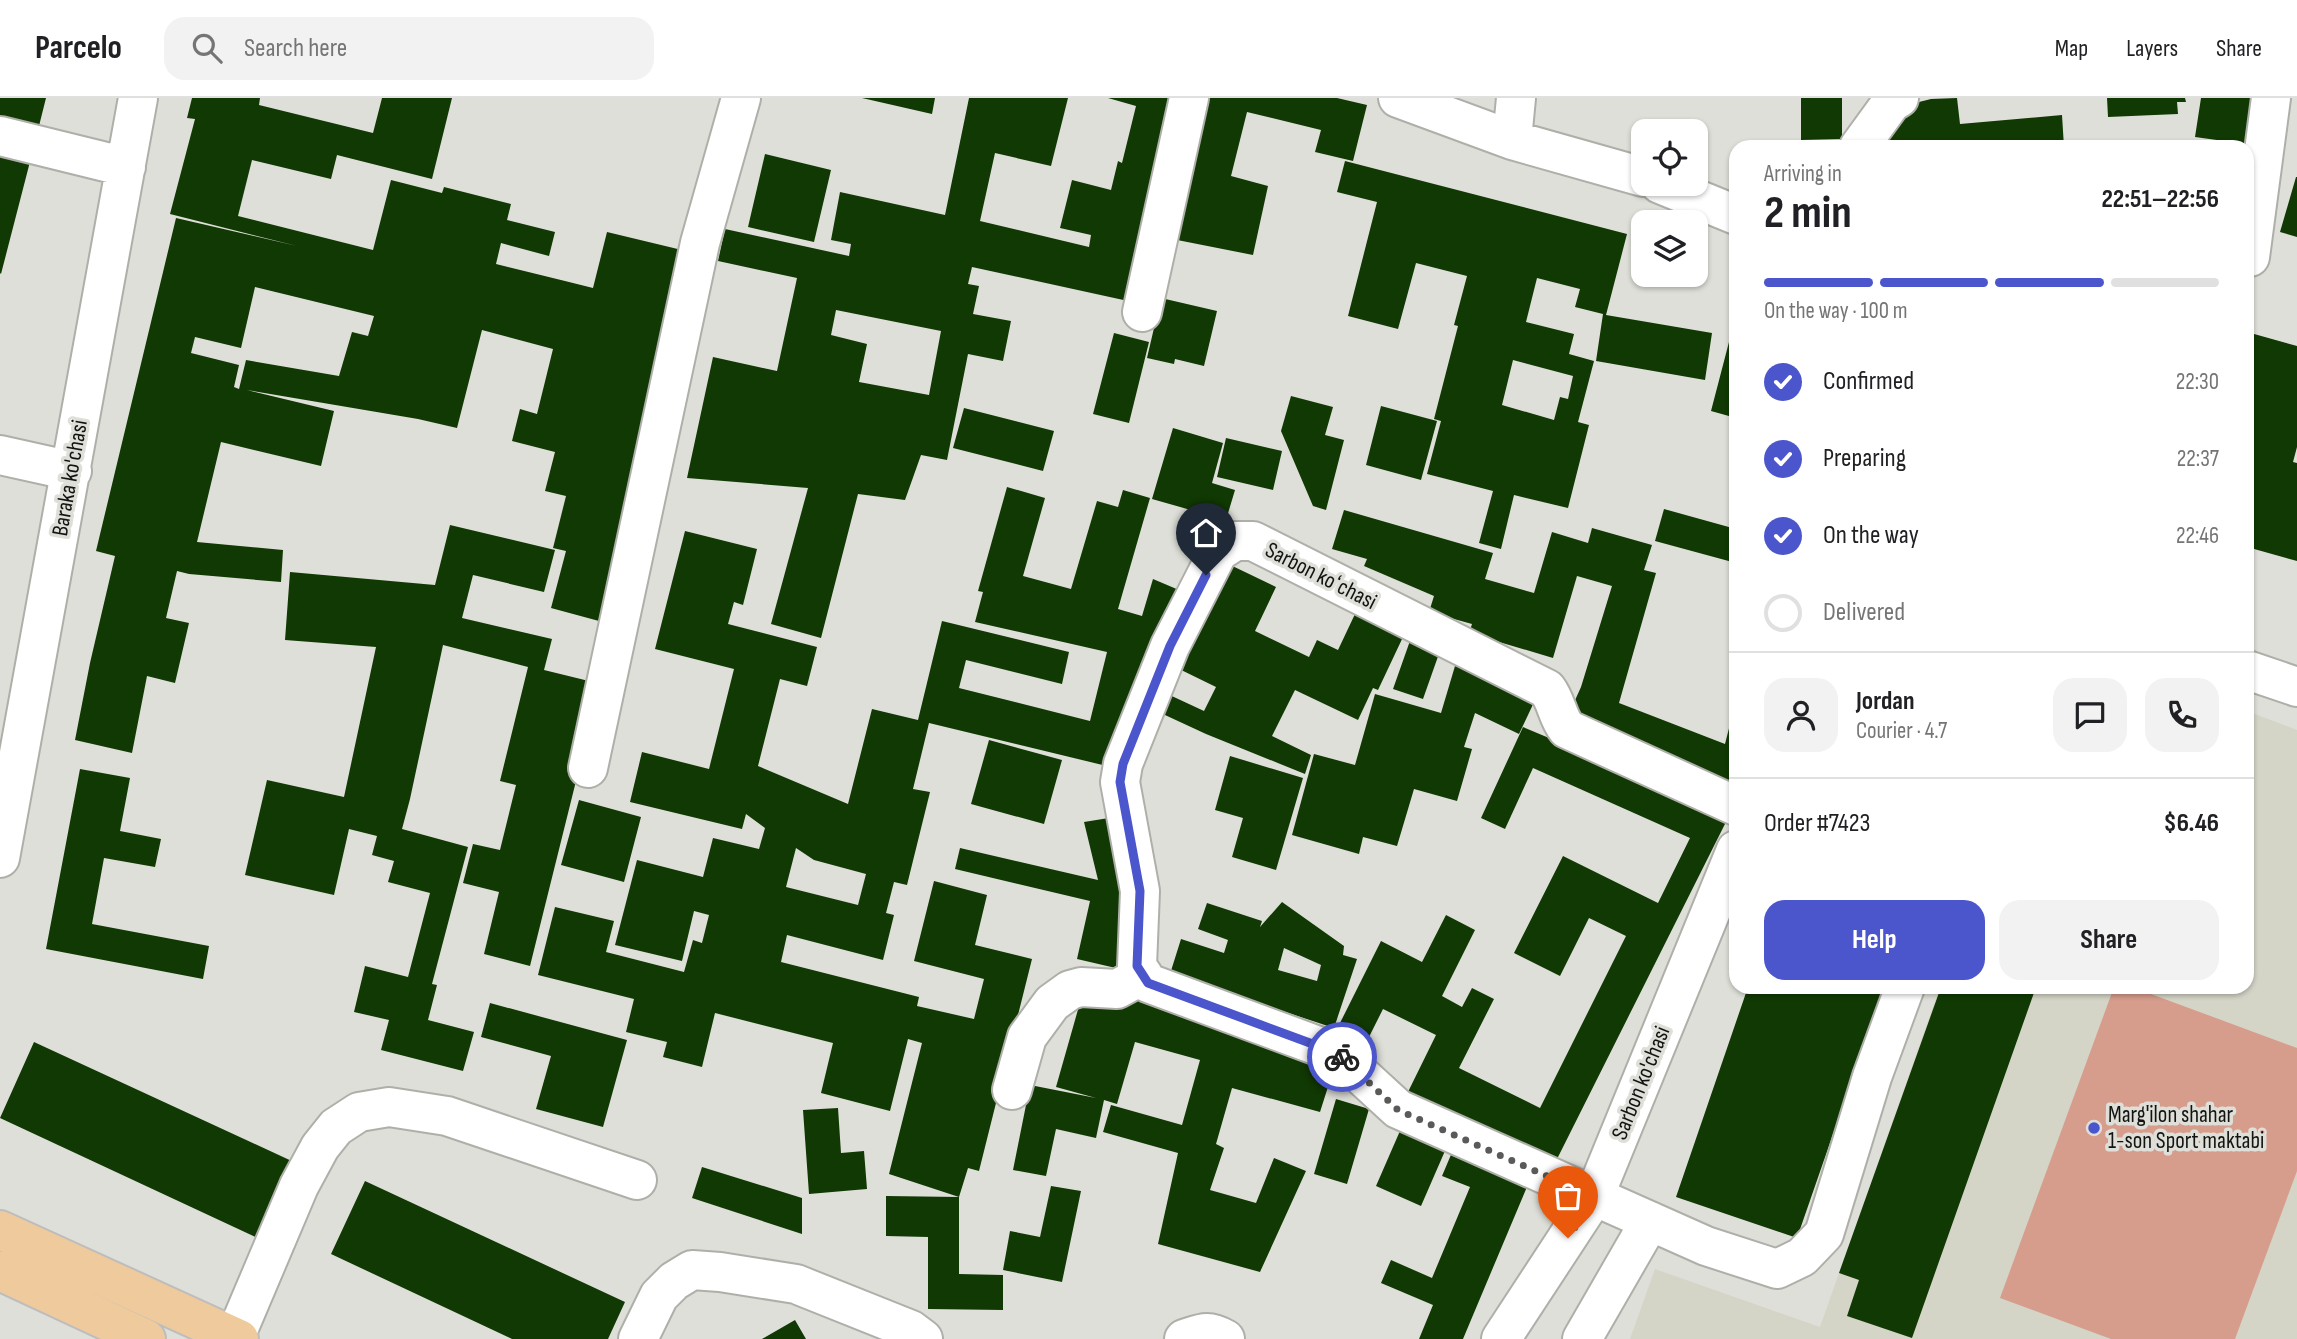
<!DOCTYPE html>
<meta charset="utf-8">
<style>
body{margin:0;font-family:"Sofia Sans Condensed",sans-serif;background:#f2f2f2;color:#202124;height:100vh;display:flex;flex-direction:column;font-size:26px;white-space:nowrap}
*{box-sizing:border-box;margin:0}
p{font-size:23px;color:#757577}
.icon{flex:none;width:38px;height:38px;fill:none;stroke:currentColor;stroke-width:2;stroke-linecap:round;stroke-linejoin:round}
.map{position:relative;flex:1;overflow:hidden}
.details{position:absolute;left:1729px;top:42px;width:525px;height:854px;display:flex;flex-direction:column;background:#fff;border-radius:21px;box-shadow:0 2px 5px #0004}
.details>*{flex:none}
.tools{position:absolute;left:1631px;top:21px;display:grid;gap:14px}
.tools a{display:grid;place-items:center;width:77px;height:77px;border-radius:14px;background:#fff;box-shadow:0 2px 5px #0004;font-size:35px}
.pin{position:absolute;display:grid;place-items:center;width:60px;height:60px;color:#fff;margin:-72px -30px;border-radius:50% 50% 50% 0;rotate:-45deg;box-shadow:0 0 7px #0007}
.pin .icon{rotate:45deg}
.courier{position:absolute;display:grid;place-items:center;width:70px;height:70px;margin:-35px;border:5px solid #4c56cc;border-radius:50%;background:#fff;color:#222;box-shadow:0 2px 9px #0007}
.summary em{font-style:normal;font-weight:700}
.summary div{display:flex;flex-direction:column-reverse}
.summary{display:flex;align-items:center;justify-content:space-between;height:119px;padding:0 35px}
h1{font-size:46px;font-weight:700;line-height:52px}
.bar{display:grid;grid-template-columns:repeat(4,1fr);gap:10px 7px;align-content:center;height:84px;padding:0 35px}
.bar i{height:9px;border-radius:5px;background:#e0e0e0}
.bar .selected{background:#4c56cc}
.bar p{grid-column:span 4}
.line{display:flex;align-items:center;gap:18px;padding:0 35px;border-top:2px solid #e0e0e0}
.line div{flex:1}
.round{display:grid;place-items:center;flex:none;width:74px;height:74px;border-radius:21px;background:#f2f2f2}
ol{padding:0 35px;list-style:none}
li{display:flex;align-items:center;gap:21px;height:77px}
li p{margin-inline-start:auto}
li .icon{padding:7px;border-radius:50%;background:#4c56cc;color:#fff;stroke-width:4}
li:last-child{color:#757577}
li i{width:38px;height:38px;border:4px solid #e0e0e0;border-radius:50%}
.primary-button{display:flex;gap:14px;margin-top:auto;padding:14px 35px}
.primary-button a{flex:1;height:80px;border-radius:21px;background:#4c56cc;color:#fff;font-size:28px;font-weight:700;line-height:80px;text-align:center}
.primary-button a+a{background:#f2f2f2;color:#202124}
header{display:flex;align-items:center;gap:42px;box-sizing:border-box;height:98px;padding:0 35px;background:#fff;border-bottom:2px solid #e0e0e0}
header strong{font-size:33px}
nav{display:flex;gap:38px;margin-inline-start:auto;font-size:24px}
.search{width:490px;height:63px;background:#f2f2f2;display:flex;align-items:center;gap:18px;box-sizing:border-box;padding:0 24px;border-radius:21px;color:#757577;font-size:26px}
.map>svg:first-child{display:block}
.built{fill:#d4d4c7}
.green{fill:#d69d8c}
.building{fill:#113903;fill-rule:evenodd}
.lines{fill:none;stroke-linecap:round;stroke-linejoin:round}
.minor-casing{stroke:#afafaa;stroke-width:42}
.major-casing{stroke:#bdbdbd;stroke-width:42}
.minor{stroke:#fff;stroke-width:38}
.major{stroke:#eeca9d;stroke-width:38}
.done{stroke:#5a5a58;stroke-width:7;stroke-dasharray:0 12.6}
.route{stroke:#4c56cc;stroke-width:9}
.poi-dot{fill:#4c56cc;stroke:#dfdfd9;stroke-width:2.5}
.labels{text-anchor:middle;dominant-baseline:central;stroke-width:7;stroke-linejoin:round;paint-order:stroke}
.street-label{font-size:23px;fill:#131312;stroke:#dfdfd9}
.poi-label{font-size:23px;fill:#131312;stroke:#dfdfd9;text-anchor:start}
</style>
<header>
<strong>Parcelo</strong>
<div class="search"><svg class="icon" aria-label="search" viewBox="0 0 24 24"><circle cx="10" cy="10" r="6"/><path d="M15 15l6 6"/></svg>Search here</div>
<nav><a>Map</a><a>Layers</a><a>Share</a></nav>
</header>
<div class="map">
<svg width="2297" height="1241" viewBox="0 0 2297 1241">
<rect width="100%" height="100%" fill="#dfdfd9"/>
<path class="built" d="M2247,613l50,19v609h-667l25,-70 165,58 120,-340h307z"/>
<path class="green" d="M2114,889h18l165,61v123l-62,168h-124l-111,-41z"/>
<path class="building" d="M0,0h46l-11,44 -35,-10z
M192,0h68l-1,7 114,28 9,-35h70l-20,81 -95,-24 -6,24 -79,-19 -14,56 135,34 18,-70 51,13 2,-6 67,17 -4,16 48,12 -6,24 -48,-13 -5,21 69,17 28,7 14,-56 79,19 -16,88 -71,282 -48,-13 15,-57 -13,-3 13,-52 -21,-5 10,-39 -43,-11 8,-32 17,5 16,-65 -71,-19 -25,98 -39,-9 -171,-29 87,21 -13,55 -100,-24 -24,100 86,8 -2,32 -92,-8 -12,-3 -11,47 23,5 -14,60 -28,-7 -15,77 -57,-13 15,-77 25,-107 -19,-5 80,-333 121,28 -127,-32 25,-95 -8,-1zM255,189l119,29 -6,20 -16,-4 -13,44 -93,-16 -7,29 -5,-2 5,-22 -48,-12 4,-16 46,11z
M862,0h73l-3,16z
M969,0h99l-17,68 -56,-13 -15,68 109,26 2,-12 -31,-7 12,-48 39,10 7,-29 4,2 14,-57 -28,-8h69l-49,203 -156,-34 -4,17 11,2 -6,28 38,7 -8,40 -35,-7 -21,106 -26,-5 -16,45 -47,-6 -37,144 -50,-14 37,-136 -121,-10 26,-121 64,14 20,-93 -79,-17 7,-32 124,27 2,-12 -20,-4 9,-48 105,23zM836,212l105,21 -12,64 -70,-13 8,-38 -36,-9z
M1193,0h144l30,7 -14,56 -38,-9 6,-22 -74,-18 -16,64 37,10 -15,69 -91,-18z
M1801,0h41v41l-41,1z
M1957,0l3,26 102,-9 2,32h-197l36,-41 28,-7z
M2107,0h78l1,4h-9l1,12 -70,3z
M2201,0h51l-6,46 -51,-7z
M0,48l32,8 -31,120 -1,-1z
M765,56l66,16 -17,72 -66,-15z
M1345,63l282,73 -21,81 106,18 -7,47 -109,-19 7,-47 -28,-7 5,-18 -43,-11 -11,44 48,12 -5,20 25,7 -16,61 11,3 -21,83 -54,-13 -13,54 -22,-6 14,-52 -66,-17 14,-53 -7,-2 24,-93 -4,-1 13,-49 -51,-13 -18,66 -50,-13 29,-114 -40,-10zM1513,262l60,16 -5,23 -8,-2 -6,23 -52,-15z
M2296,79h1v60l-17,-5z
M1161,200l56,13 -13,55 -29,-7 -1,5 -27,-6z
M2247,234l50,14v101l-4,15 4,1v98l-50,-14z
M1114,235l35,9 -20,81 -36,-9z
M1729,244l7,2v74l-25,-7z
M1291,298l42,11 -8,28 19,5 -18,70 -13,-4 -32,-75z
M1381,308l56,15 -16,59 -55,-15z
M964,310l90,23 -11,40 -90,-23z
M1173,330l50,15 -11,40 23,7 -9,30 -74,-21z
M1226,340l56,13 -9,39 -56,-13z
M1007,389l38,11 -22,78 48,13 26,-88 21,6 5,-17 27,8 -32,111 24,7 11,-37 33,14 -33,74 -12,-4 -26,105 -186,-45 -16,66 17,3 -23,93 -13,-3 -8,31 8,2 -11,45 -96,-25 -6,27 138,35 -2,9 57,13 10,-40 -70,-18 20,-80 53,14 -12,50 57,14 -53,212 -11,-3 -9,29 -70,-23 33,-131 -14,-4 -18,72 -69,-18 12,-50 -118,-30 -13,54 -39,-10 4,-15 -41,-10 8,-33 -96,-24 17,-68 59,14 -8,31 78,20 9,-32 9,3 7,-28 -15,-4 -12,50 -67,-16 22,-85 66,17 10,-39 46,11 6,-21 -19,-14 -4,15 -112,-27 12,-50 67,17 25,-100 -79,-20 30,-118 72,18 -14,56 -9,-3 -6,22 89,23 -10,39 -27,-7 -22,87 90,38 24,-95 46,11 24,-99 127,31 -7,32 -96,-24 -7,28 131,33 17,-69 -132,-30 8,-30 -5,-1zM796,750l18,12 52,14 -8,31 -72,-18z
M1664,411l72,20v34l-81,-22z
M1344,412l149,43 -8,26 49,14 18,-61 36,11 4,-15 60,17 -8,25 12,3 -37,130 106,41 11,-43 -2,87 -168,-68 15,-33 31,-101 -35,-10 -24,82 -84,-25 3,-9 -43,-12 5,-16 -70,-30 3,-7 -35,-10z
M450,427l105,25 -11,42 -71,-17 -11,43 90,21 -8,31 53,13 -19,90 -48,193 -46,-12 15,-62 -36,-9 10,-39 27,6 16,-65 -16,-4 28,-114 -85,-22 -33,154 -8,30 66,18 -36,137 5,1 -9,35 46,12 -11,39 -82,-21 8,-30 -35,-8 11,-46 43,11 22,-84 -42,-11 6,-21 -22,-6 5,-19 -28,-7 -15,66 -89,-20 22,-95 77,17 32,-150 -91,-7 5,-68 145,13z
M1220,462l56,27 -21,44 54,26 8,-17 21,10 17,-36 48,23 -25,53 -5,-2 -15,32 -63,-30 -23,46 39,19 -6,19 -99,-40 -54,-25 9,-18 43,20 12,-24 -43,-21z
M1411,540l30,10 -18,51 -30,-10z
M1455,568l31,9 50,23 -17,36 -44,-21 -11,34 8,2 -15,52 -43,-12 -17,57 -34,-9 -4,17 -67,-19 22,-81 41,11 20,-71 66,19z
M1523,629l207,87 -178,355 -146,-73 30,-61 -53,-26 -21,42 -29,-14 48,-96 41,21 24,-47 29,15 -33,66 20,11 10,-19 22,11 -35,69 81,40 86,-172 -37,-18 -29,58 -46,-23 49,-97 95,47 32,-65 -157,-70 -28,61 -24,-11z
M989,642l73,20 -18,64 -73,-20z
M1230,658l73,22 -27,92 -44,-13 11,-39 -28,-8z
M80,671l50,9 -10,53 41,8 -6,28 -51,-9 -12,66 117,22 -6,33 -157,-30z
M579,702l62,17 -17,65 -63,-17z
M1115,719l23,73 -18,79 -43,-10 13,-58 -135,-32 5,-21 138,32 -14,-58z
M1282,804l62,44 -1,9 14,4 -23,69 -164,-54 11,-35 43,14 4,-13 -30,-11 9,-26 55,18 -2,6zM1284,850l37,17 -4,16 -39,-11z
M1748,889h136l-87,251 -121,-41z
M1941,889h95l-124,351 -65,-22 12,-36 -20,-7z
M1139,898l195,72 -14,44 -88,-24 -16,56 8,4 -14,42 46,13 18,-45 32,13 -46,101 -102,-28 20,-91 -75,-21 8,-27 71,20 18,-65 -65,-18 -18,62 -13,-4 -8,38 -40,-9 -10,47 -33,-6 17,-85 66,13 -40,-11 25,-88z
M490,905l137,37 -24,87 -67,-18 15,-53 -70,-19z
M34,944l262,121 -36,76 -260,-121z
M1336,1001l33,10 -22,75 -33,-10z
M838,1010l3,45 23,-2 3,38 -58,5 -6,-84z
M1403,1026l45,20 -27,62 -45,-20z
M1453,1052l76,32 -66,157h-44l14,-34 -52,-22 10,-23 41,18 38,-91 -28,-11z
M702,1069l100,31v36l-110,-36z
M365,1083l260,121 -17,37h-96l-181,-85z
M1051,1088l30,5 -19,91 -59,-12 7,-39 30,6z
M886,1098l73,1v77l44,1v35l-75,-1v-72l-42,-1z
M795,1222l11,19h-44z"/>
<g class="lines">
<g class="minor-casing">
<path id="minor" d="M1398,0l114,42 131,37
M0,38l126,31
M1512,42l4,-42
M1859,49l32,-44 8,-5
M1660,86l76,31
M2250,159l21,-159
M1142,214l47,-214
M0,357l72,16
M2247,572l50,17
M588,670l112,-525 41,-145
M1736,708l-169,-77c-10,-12 -10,-27 -20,-40l-294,-148h-18l-17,11 -48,94 -47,118 -3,18 20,109 -3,75 11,17 189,70 61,56 308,137 71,23 25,-12 22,-23 48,-157 33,-90
M0,760l138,-760
M1012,992l15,-53 25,-34 18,-13 11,-3 36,2 26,-14
M235,1239l64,-151 21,-39 16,-20 23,-15 30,-5 58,9 190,64
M638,1241l21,-43 15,-15 18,-11 28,2 76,12 115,46 12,9
M1184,1241c18,-6 24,-10 41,0
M1501,1241l93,-142 142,-347
M1582,1241l68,-118"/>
</g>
<g class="major-casing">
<path id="major" d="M0,1132l239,109
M0,1173l146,68"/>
</g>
<use href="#minor" class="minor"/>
<use href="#major" class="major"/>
</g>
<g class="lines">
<path class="done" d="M1342,959l56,53 196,87 -26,41"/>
<path class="route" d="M1206,477l-36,71 -47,118 -3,18 20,109 -3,75 11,17 189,70 5,4"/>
</g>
<circle class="poi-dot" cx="2094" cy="1030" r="7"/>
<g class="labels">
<g class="street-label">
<text transform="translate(70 380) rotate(-80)">Baraka ko'chasi</text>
<text transform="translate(1321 478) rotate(27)">Sarbon koʻchasi</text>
<text transform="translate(1641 985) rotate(-68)">Sarbon ko'chasi</text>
</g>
<g class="poi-label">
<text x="2108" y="1017">Marg'ilon shahar<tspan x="2108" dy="26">1-son Sport maktabi</tspan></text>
</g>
</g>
</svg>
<div class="tools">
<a><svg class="icon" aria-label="locate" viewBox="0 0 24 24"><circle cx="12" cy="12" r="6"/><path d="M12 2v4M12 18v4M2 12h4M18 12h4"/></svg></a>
<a><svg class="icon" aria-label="layers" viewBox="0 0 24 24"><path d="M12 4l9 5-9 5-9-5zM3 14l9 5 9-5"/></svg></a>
</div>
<div class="pin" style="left:1568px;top:1140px;background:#ea580c"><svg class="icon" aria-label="bag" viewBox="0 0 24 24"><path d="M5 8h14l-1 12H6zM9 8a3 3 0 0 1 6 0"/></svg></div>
<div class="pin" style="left:1206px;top:477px;background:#1f2937"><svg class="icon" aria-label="home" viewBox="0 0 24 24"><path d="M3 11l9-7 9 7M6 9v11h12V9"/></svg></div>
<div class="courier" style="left:1342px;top:959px"><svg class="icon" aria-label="bike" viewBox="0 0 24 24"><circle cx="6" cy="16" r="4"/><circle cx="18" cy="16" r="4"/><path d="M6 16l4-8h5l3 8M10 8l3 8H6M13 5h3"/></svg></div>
<section class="details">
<div class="summary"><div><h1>2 min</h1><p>Arriving in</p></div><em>22:51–22:56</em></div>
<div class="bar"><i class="selected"></i><i class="selected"></i><i class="selected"></i><i></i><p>On the way · 100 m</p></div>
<ol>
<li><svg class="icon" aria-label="check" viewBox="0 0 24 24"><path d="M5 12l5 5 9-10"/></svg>Confirmed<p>22:30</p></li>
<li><svg class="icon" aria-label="check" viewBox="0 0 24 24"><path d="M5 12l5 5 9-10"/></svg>Preparing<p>22:37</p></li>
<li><svg class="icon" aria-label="check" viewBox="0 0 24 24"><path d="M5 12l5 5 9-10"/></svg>On the way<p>22:46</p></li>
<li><i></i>Delivered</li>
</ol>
<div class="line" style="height:126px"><a class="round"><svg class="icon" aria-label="person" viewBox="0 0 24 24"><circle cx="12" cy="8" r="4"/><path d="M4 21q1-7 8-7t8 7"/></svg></a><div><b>Jordan</b><p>Courier · 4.7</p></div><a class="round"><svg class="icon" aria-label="chat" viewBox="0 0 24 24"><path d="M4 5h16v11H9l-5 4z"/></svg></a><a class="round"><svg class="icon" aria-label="phone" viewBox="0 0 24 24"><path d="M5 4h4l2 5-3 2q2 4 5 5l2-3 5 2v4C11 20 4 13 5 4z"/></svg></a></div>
<div class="line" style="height:91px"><div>Order #7423</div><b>$6.46</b></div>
<div class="primary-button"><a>Help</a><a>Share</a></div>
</section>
</div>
